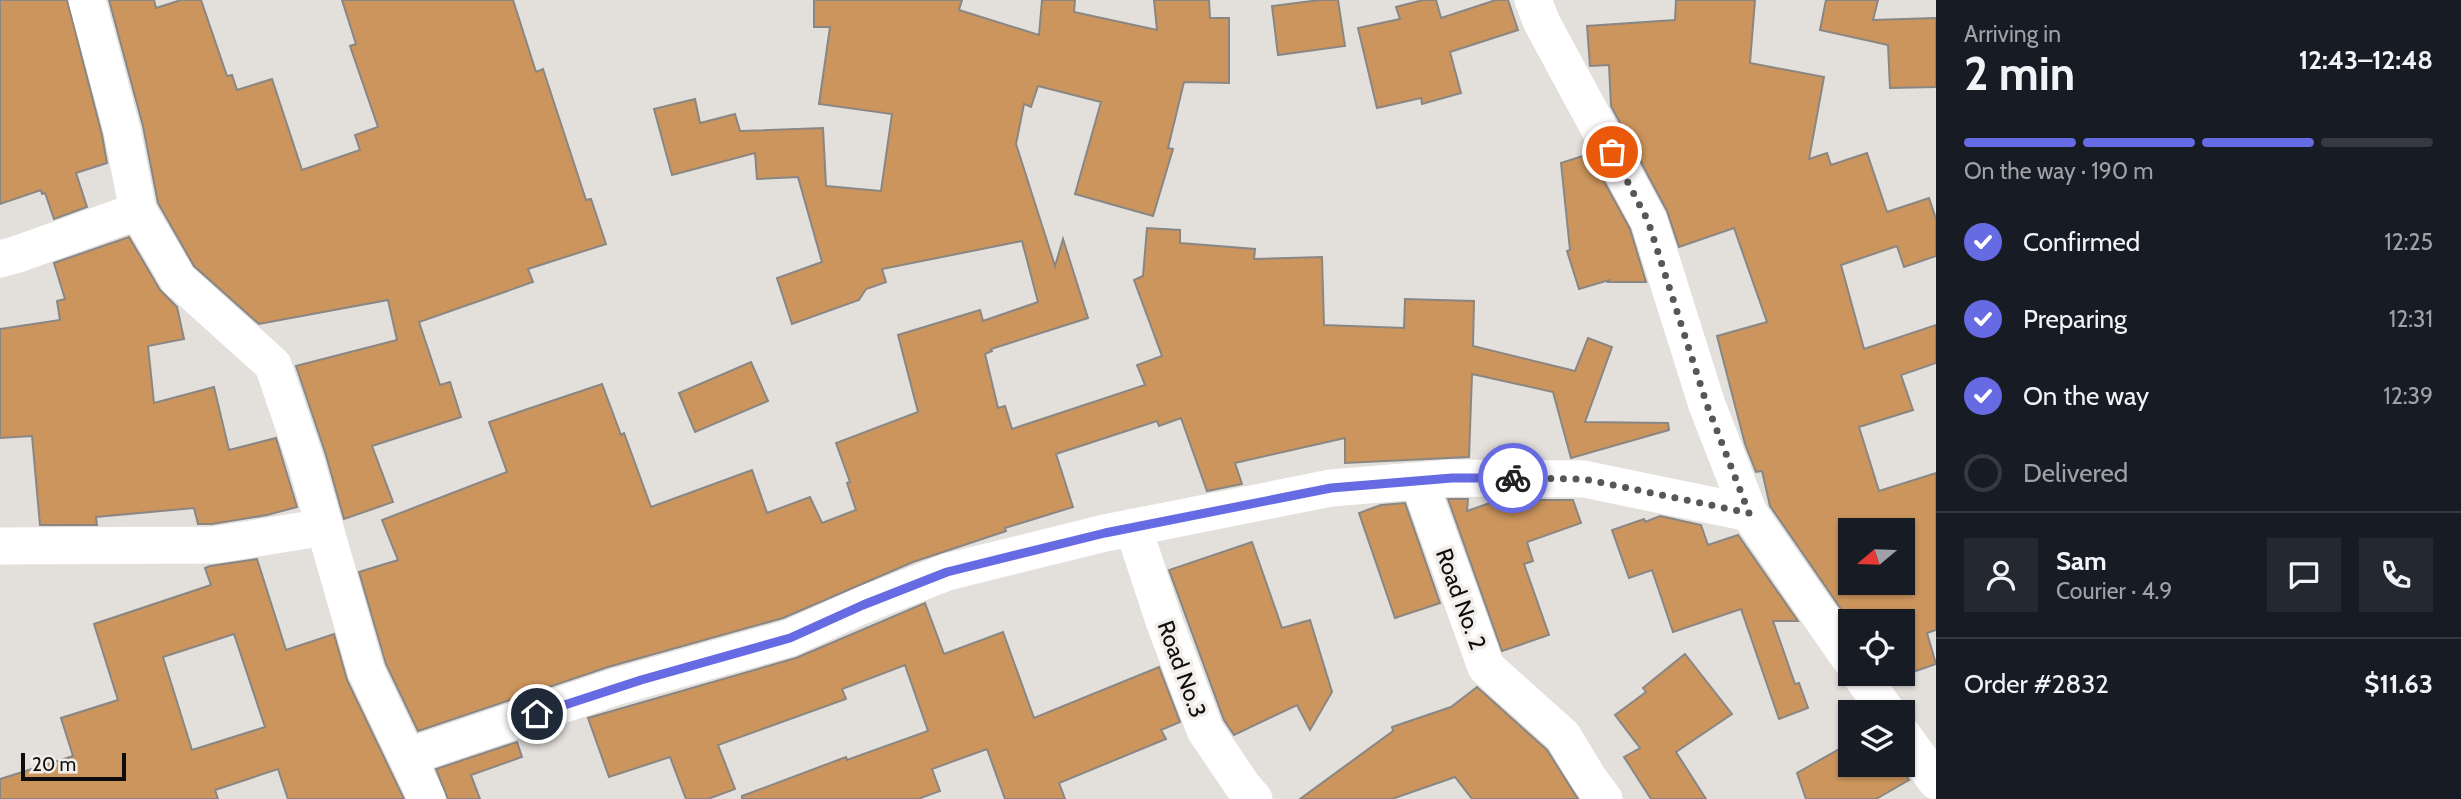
<!DOCTYPE html>
<meta charset="utf-8">
<style>
body{margin:0;font-family:Cabin,sans-serif;background:#242831;color:#f1f3f6;height:100vh;display:flex;flex-direction:column;font-size:26px;white-space:nowrap}
*{box-sizing:border-box;margin:0}
p{font-size:23px;color:#9ea1a6}
.icon{flex:none;width:38px;height:38px;fill:none;stroke:currentColor;stroke-width:2;stroke-linecap:round;stroke-linejoin:round}
.map{position:relative;flex:1;overflow:hidden}
.details{display:flex;flex-direction:column;background:#171b24;width:525px}
.details>*{flex:none}
.needle{width:46px;rotate:251deg}
.controls{position:absolute;left:1838px;top:518px;display:grid;gap:14px}
.controls a{display:grid;place-items:center;width:77px;height:77px;border-radius:0px;background:#171b24;box-shadow:0 2px 5px #0004;font-size:35px}
.scale{position:absolute;left:21px;bottom:18px;width:105px;box-sizing:border-box;padding-left:7px;border:4px solid #0f0d0c;border-top:0;font-size:19px;line-height:24px;white-space:nowrap;color:#0f0d0c;-webkit-text-stroke:5px #f0edea;paint-order:stroke}
.pin{position:absolute;display:grid;place-items:center;width:60px;height:60px;color:#fff;margin:-30px;border:4px solid #fff;border-radius:50%;box-shadow:0 2px 7px #0007}
.courier{position:absolute;display:grid;place-items:center;width:70px;height:70px;margin:-35px;border:5px solid #666be4;border-radius:50%;background:#fff;color:#222;box-shadow:0 2px 9px #0007}
.overview em{font-style:normal;font-weight:700}
.overview div{display:flex;flex-direction:column-reverse}
.overview{display:flex;align-items:center;justify-content:space-between;height:119px;padding:0 28px}
h1{font-size:46px;font-weight:700;line-height:52px}
.bar{display:grid;grid-template-columns:repeat(4,1fr);gap:10px 7px;align-content:center;height:84px;padding:0 28px}
.bar i{height:9px;border-radius:5px;background:#363941}
.bar .selected{background:#666be4}
.bar p{grid-column:span 4}
.line{display:flex;align-items:center;gap:18px;padding:0 28px;border-top:2px solid #363941}
.line div{flex:1}
.round{display:grid;place-items:center;flex:none;width:74px;height:74px;border-radius:0px;background:#242831}
ol{padding:0 28px;list-style:none}
li{display:flex;align-items:center;gap:21px;height:77px}
li p{margin-inline-start:auto}
li .icon{padding:7px;border-radius:50%;background:#666be4;color:#fff;stroke-width:4}
li:last-child{color:#9ea1a6}
li i{width:38px;height:38px;border:4px solid #363941;border-radius:50%}
main{display:flex;flex:1;min-height:0}
.map>svg:first-child{display:block}
.building{fill:#cc955d;stroke:#898683;stroke-width:2;fill-rule:evenodd}
.lines{fill:none;stroke-linecap:round;stroke-linejoin:round}
.minor{stroke:#fff;stroke-width:37}
.done{stroke:#595755;stroke-width:7;stroke-dasharray:0 12.6}
.route{stroke:#666be4;stroke-width:9}
.labels{text-anchor:middle;dominant-baseline:central;stroke-width:7;stroke-linejoin:round;paint-order:stroke}
.street-label{font-size:23px;fill:#0f0d0c;stroke:#f0edea}
</style>
<main>
<div class="map">
<svg width="1936" height="799" viewBox="0 0 1936 799">
<rect width="100%" height="100%" fill="#e3e0dc"/>
<path class="building" d="M0,0h67l35,135 5,28 -31,10 11,34 -33,12 -9,-26 -3,1 -1,-4 -41,14z
M109,0h45l2,8 25,-8h20l26,76 5,-1 5,15 35,-11 30,91 58,-20 -5,-15 23,-8 -28,-81 6,-2 -14,-44h171l23,72 7,-3 43,131 5,-1 15,45 -78,25 5,13 -114,40 21,63 10,-3 11,35 -89,29 21,56 -49,17 -18,-64 -30,-89 101,-26 -9,-40 -129,24 -65,-58 -36,-63 -15,-77z
M814,0h148l-3,10 80,25 3,-35h33l-1,12 83,18 -3,-30h55l1,18h19v65l-45,-1 -16,66 5,1 -20,67 -78,-22 26,-92 -63,-16 -7,21 -7,-3 -8,40 39,122 8,-27 25,79 -97,31 1,2 -7,3 13,54 7,-2 7,23 133,-44 -8,-20 25,-9 -28,-76 9,-4 4,-48 33,2v13l75,6 -1,10 68,-2 2,68 80,3 1,-29 69,2 -1,45 102,25 13,-33 24,9 -27,75 83,1 1,7 -98,28 -18,-66 -81,-18 -3,83 -124,6v-25l-110,25 7,21 -35,7 -26,-73 -22,8 -2,-5 -101,33 17,53 -68,21 1,3 -93,31 -130,56 -175,49 -190,64 -32,-67 -27,-92 39,-12 -16,-40 125,-48 -18,-50 113,-38 19,51 3,-2 27,74 101,-37 15,43 43,-16 12,26 34,-13 -9,-27 3,-1 -14,-39 82,-31 -20,-77 82,-25 3,11 55,-19 -16,-61 -140,28 4,13 -20,7 -7,11 -67,24 -15,-46 45,-16 -24,-85 -41,2 -2,-26 -83,22 -18,-66 41,-10 5,24 35,-9 5,17 83,-3 3,58 55,5 11,-77 -73,-10 11,-77h-16z
M1320,0h18l7,46 -67,9 -6,-49z
M1423,0h13l5,18 55,-18h12l10,30 -68,22 11,41 -39,11 -1,-6 -44,10 -19,-80 42,-9 -4,-12z
M1676,0h79l-5,63 74,14 -15,82 18,-6 4,12 36,-12 20,59 42,-14 7,21v37l-32,11 -7,-21 -56,19 23,84 72,-24v38l-35,12 12,35 -54,17 20,64 57,-18v157l-9,3 9,31 -46,16 -4,-6h16v-53l-52,1 -80,-116 -8,-35 -6,1 -11,-28 -28,-108 50,-14 -33,-94 -55,19 -12,-36 -56,-105 -2,-41 -19,1 -3,-40 88,-6zM1850,530h52v53h-52z
M1826,0h52l-5,20 63,-2v69l-46,1 -2,-43 -68,-15z
M1589,154l41,75 16,53h-38l1,-2 -30,9 -12,-38 3,-1 -9,-87z
M129,237l31,53 17,17 7,32 -36,7 6,57 60,-16 15,63 47,-12 21,69 -30,8 -55,9h-14l-4,-16 -98,9 1,8h-57l-8,-89 -32,2v-109l60,-9 -3,-19 8,-2 -11,-36z
M751,362l17,39 -73,31 -16,-39z
M1448,499h20l-1,12 34,-12h11l3,8 20,-7h38l8,23 -54,19 6,19 -9,3 25,71 -47,16z
M1405,503l35,100 -45,15 -36,-105 22,-8z
M1660,516l41,9 7,20 30,-10 60,86h-25l22,63 4,-1 9,25 -29,11 -38,-110 -68,23 -21,-62 -23,8 -17,-48 32,-11 1,3z
M1252,542l30,86 28,-8 22,72 -22,38 -13,-25 -63,30 -10,-15 -55,-150z
M257,559l29,91 48,-16 13,46 57,119h-116l-10,-30 -63,21 3,9h-218v-20l73,-23 -12,-38 57,-18 -24,-76 117,-39 -6,-17 5,-2zM234,634l31,93 -73,23 -29,-93z
M925,603l19,51 59,-22 31,86 125,-51 21,55 -19,8 5,9 -107,44 6,16h-60l-18,-50 -55,20 8,22 -22,8h-176v-3l104,-39 1,3 81,-29 -23,-66 -63,24 4,10 -128,46 17,44 -27,10h-22l-16,-42 -61,20 -21,-59 208,-60z
M1685,654l47,60 -56,38 30,47h-55l-27,-42 16,-9 -25,-33 31,-23 -3,-4z
M1477,687l70,63 31,49h-106l-17,-22 -63,22h-92l93,-68 -1,-4 59,-20z
M517,742l5,15 -51,18 9,24h-32l-12,-30z
M1850,743v22h48l11,15 -33,19h-70l-9,-26z"/>
<g class="lines">
<path class="minor" d="M87,0l35,130 16,81 40,68 95,86 33,97 60,209 61,128
M1533,0l9,23 107,198 58,184 42,108 101,146
M0,259l18,-5 120,-43
M1419,481l67,186 77,69 26,43 15,20
M1133,527l31,94 41,109 37,55 12,14
M0,546l214,-1 111,-18
M1860,674l27,38
M1902,734l34,47
M407,757l208,-70 175,-49 73,-33 84,-33 158,-39 226,-45 121,-10 132,1 165,34"/>
</g>
<g class="lines">
<path class="done" d="M1513,478l71,1 165,34 -42,-108 -59,-184 -36,-69"/>
<path class="route" d="M537,714l104,-34 149,-42 73,-33 84,-33 158,-39 226,-45 121,-10h61"/>
</g>
<g class="labels">
<g class="street-label">
<text transform="translate(1461 599) rotate(70)">Road No. 2</text>
<text transform="translate(1182 669) rotate(70)">Road No.3</text>
</g>
</g>
</svg>
<div class="controls">
<a><svg class="needle" viewBox="-14 -14 28 28"><path d="M0-13l5 13h-10z" fill="#e53935"/><path d="M0 13l5-13h-10z" fill="#9ea1a6"/></svg></a>
<a><svg class="icon" aria-label="locate" viewBox="0 0 24 24"><circle cx="12" cy="12" r="6"/><path d="M12 2v4M12 18v4M2 12h4M18 12h4"/></svg></a>
<a><svg class="icon" aria-label="layers" viewBox="0 0 24 24"><path d="M12 4l9 5-9 5-9-5zM3 14l9 5 9-5"/></svg></a>
</div>
<div class="scale">20 m</div>
<div class="pin" style="left:1612px;top:152px;background:#ea580c"><svg class="icon" aria-label="bag" viewBox="0 0 24 24"><path d="M5 8h14l-1 12H6zM9 8a3 3 0 0 1 6 0"/></svg></div>
<div class="pin" style="left:537px;top:714px;background:#1f2937"><svg class="icon" aria-label="home" viewBox="0 0 24 24"><path d="M3 11l9-7 9 7M6 9v11h12V9"/></svg></div>
<div class="courier" style="left:1513px;top:478px"><svg class="icon" aria-label="bike" viewBox="0 0 24 24"><circle cx="6" cy="16" r="4"/><circle cx="18" cy="16" r="4"/><path d="M6 16l4-8h5l3 8M10 8l3 8H6M13 5h3"/></svg></div>
</div>
<section class="details">
<div class="overview"><div><h1>2 min</h1><p>Arriving in</p></div><em>12:43–12:48</em></div>
<div class="bar"><i class="selected"></i><i class="selected"></i><i class="selected"></i><i></i><p>On the way · 190 m</p></div>
<ol>
<li><svg class="icon" aria-label="check" viewBox="0 0 24 24"><path d="M5 12l5 5 9-10"/></svg>Confirmed<p>12:25</p></li>
<li><svg class="icon" aria-label="check" viewBox="0 0 24 24"><path d="M5 12l5 5 9-10"/></svg>Preparing<p>12:31</p></li>
<li><svg class="icon" aria-label="check" viewBox="0 0 24 24"><path d="M5 12l5 5 9-10"/></svg>On the way<p>12:39</p></li>
<li><i></i>Delivered</li>
</ol>
<div class="line" style="height:126px"><a class="round"><svg class="icon" aria-label="person" viewBox="0 0 24 24"><circle cx="12" cy="8" r="4"/><path d="M4 21q1-7 8-7t8 7"/></svg></a><div><b>Sam</b><p>Courier · 4.9</p></div><a class="round"><svg class="icon" aria-label="chat" viewBox="0 0 24 24"><path d="M4 5h16v11H9l-5 4z"/></svg></a><a class="round"><svg class="icon" aria-label="phone" viewBox="0 0 24 24"><path d="M5 4h4l2 5-3 2q2 4 5 5l2-3 5 2v4C11 20 4 13 5 4z"/></svg></a></div>
<div class="line" style="height:91px"><div>Order #2832</div><b>$11.63</b></div>
</section>
</main>
